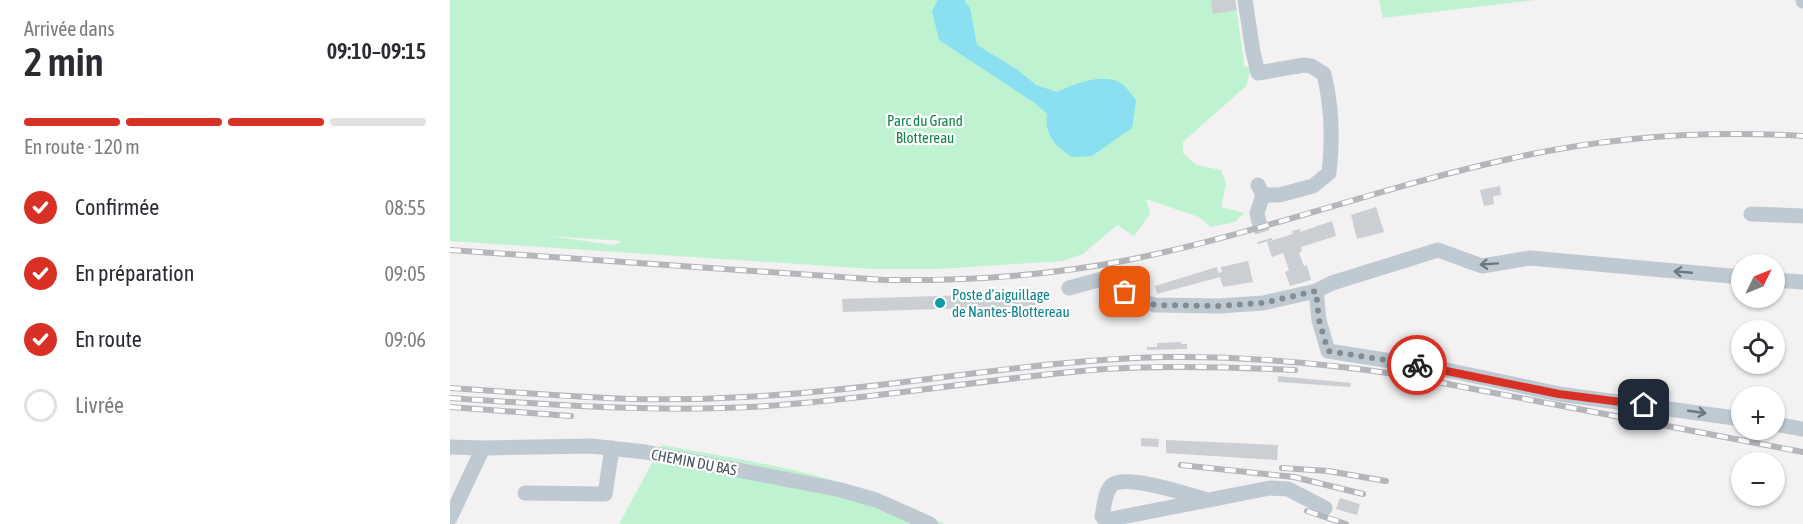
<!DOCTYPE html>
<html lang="fr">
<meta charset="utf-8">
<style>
body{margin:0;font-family:"Asap Condensed",sans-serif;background:#f7f7f7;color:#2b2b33;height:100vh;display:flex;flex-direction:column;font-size:22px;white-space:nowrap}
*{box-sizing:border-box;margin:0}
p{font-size:20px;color:#7c7c81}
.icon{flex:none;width:33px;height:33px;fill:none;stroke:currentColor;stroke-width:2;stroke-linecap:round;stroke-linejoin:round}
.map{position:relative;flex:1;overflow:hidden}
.panel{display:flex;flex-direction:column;background:#fff;width:450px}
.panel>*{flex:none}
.needle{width:39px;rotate:47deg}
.tools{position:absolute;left:1281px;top:254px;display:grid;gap:12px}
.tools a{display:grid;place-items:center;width:54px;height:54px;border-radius:50%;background:#fff;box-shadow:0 2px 4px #0004;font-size:30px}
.pin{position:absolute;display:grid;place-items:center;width:51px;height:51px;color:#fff;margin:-26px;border-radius:12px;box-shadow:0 3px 9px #0006}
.courier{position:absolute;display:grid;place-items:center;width:60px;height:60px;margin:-30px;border:4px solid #d93025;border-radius:50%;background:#fff;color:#222;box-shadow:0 2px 8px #0007}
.head em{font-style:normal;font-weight:600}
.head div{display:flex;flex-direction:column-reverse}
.head{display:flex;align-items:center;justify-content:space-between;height:102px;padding:0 24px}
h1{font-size:39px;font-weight:600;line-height:45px}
.bar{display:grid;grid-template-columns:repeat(4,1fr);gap:9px 6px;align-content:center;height:72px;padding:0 24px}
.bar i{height:8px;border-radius:4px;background:#e1e1e2}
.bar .current{background:#d93025}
.bar p{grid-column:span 4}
ol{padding:0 24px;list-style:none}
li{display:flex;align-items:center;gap:18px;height:66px}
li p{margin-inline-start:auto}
li .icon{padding:6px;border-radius:50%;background:#d93025;color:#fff;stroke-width:4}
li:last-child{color:#7c7c81}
li i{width:33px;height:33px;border:3px solid #e1e1e2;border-radius:50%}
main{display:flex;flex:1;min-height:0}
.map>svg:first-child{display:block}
.green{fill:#bff2d0;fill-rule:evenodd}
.water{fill:#8adff0}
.building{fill:#cbced3}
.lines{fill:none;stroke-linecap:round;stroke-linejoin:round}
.minor-tunnel{stroke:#c8cacd;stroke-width:15;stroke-dasharray:15 8;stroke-linecap:butt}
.minor{stroke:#bec9d1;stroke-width:15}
.rail-casing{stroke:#b3b6bb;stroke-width:6}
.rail{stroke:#fff;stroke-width:4;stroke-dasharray:11;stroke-linecap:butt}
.oneway{stroke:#6b7882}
.done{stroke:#848c93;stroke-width:6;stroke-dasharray:0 10.8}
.route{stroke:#d93025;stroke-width:8}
.culture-dot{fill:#0f9aa8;stroke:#fff;stroke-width:2}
.labels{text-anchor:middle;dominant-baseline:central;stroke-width:4.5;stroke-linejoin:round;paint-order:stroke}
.park-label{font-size:15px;fill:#138648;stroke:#fff}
.culture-label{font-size:15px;fill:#0d838f;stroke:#fff;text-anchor:start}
.street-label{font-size:15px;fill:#485560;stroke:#fff}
</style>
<main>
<section class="panel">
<div class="head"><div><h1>2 min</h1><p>Arrivée dans</p></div><em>09:10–09:15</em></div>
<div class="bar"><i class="current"></i><i class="current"></i><i class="current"></i><i></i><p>En route · 120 m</p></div>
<ol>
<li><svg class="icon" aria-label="check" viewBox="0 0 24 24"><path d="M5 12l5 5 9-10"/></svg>Confirmée<p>08:55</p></li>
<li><svg class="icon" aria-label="check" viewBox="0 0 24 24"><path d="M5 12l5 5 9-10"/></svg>En préparation<p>09:05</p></li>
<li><svg class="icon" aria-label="check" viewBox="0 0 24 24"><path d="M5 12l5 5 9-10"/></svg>En route<p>09:06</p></li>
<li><i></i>Livrée</li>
</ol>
</section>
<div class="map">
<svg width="1353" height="524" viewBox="0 0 1353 524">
<rect width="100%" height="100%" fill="#f3f1f1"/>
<path class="green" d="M0,0h785l9,62 -1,3 8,4 -5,17 -63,56v11l13,12 25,5 5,14 -5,23 23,6 -9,9 -24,5 -12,-10 -53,-18 4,15 -16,22 -17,-11 -34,29 -21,7 -123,8h-65l-424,-28zM99,236l74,5 -9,4z
M929,0h156l-152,18z
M212,445c96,18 195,31 282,79h-325z"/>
<path class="water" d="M488,0h26l6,8 7,37 41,25 18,15 21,7c17,-8 44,-19 62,-10 7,4 12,12 17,18l-4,28 -40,28 -20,1c-17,-11 -28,-22 -25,-43l-11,-10 -97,-64 -7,-29z"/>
<path class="building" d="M761,0h24l2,10 -24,4z
M1050,186l1,9 -8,1 1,8 -10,2 -4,-16z
M926,207l8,25 -27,7 -6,-24z
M882,221l4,15 -35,11 1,4 -3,2 5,13 3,-1 4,15 -21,6 -5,-14 4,-2 -6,-17 -11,4 -5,-15 26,-8 -1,-3 8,-2v3z
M798,261l5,21 -30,5 -3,-10 -63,17 -2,-8 62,-19 1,6 4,-1 -1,-5z
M587,293v13l-194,6 -1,-13z
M731,342v2h6v5l-40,1v-3h10v-4z
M828,376l73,7 -1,4 -72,-5z
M691,438l18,1 -1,8 -17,-1z
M716,440l112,5 -1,15 -111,-7z
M890,498l20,6 -3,11 -21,-6z"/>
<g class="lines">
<path class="minor-tunnel" d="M808,218l7,24"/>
<path class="minor" d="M795,0l8,52 5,21 46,-8 7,1 13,8c8,33 9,65 5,99l-16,13 -34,9h-16l-5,-10
M1353,0v1
M1301,214l52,2
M808,218l-1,-5 6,-18
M1292,277l-212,-19 -48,8 -44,-16 -106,33 -16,8 3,29 9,31 114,18 117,25 183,25
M1324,280l29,2
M619,288l33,-9 17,6 12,14 24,6 64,1 44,-3 53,-12
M1324,424l29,5
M0,447l33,1 108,-2 54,6 196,38 35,10 54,24
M75,493l80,1 7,-46
M0,518l33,-70
M657,522l-5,-6c2,-9 3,-25 10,-31 15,-11 74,9 92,14
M655,524l6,-5 159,-31 18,1 37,19"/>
<g class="rail-casing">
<path id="rail" d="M0,250l435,30c82,1 163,-4 243,-20 129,-26 253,-73 381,-101 96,-22 196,-29 294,-23
M0,388c60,4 120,9 181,11 57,1 114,-1 171,-6 122,-10 243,-34 365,-36 77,-1 152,6 228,17l408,78
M0,398c106,7 211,15 317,8 113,-8 225,-28 338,-37 63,-4 127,-2 190,1
M0,407l121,9
M731,465l113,12 69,17
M832,468l46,3 58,10
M857,511l39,13"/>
</g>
<use href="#rail" class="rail"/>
</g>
<defs><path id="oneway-shaft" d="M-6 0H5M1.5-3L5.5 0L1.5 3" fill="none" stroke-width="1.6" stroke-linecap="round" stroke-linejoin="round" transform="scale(1.5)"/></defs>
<g class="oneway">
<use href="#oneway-shaft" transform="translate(1039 264) rotate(176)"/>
<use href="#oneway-shaft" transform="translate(1233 272) rotate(-175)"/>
<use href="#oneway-shaft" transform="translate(1247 412) rotate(8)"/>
</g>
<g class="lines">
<path class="done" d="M675,292l6,7 24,6 64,1 44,-3 53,-12 3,29 9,31 89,14"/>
<path class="route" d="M967,365l142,29 85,11"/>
</g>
<circle class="culture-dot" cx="490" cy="303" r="6"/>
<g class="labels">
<g class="park-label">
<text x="475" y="120">Parc du Grand<tspan x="475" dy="17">Blottereau</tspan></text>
</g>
<g class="culture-label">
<text x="502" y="294">Poste d’aiguillage<tspan x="502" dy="17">de Nantes-Blottereau</tspan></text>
</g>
<g class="street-label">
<text transform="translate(244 462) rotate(11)">CHEMIN DU BAS</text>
</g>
</g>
</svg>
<div class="tools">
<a><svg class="needle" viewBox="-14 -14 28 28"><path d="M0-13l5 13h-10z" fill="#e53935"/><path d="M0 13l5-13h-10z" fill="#7c7c81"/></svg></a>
<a><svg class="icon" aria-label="locate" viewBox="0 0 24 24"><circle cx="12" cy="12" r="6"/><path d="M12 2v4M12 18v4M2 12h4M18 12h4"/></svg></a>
<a>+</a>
<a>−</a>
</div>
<div class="pin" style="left:675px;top:292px;background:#ea580c"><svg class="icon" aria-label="bag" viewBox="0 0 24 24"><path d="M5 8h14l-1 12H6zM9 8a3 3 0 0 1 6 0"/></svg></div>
<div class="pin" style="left:1194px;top:405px;background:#1f2937"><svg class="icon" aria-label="home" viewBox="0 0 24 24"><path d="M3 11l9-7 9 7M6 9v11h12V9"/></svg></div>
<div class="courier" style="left:967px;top:365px"><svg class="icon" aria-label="bike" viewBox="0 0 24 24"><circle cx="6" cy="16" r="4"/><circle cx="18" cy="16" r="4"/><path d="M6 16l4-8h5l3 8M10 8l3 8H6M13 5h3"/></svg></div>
</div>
</main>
